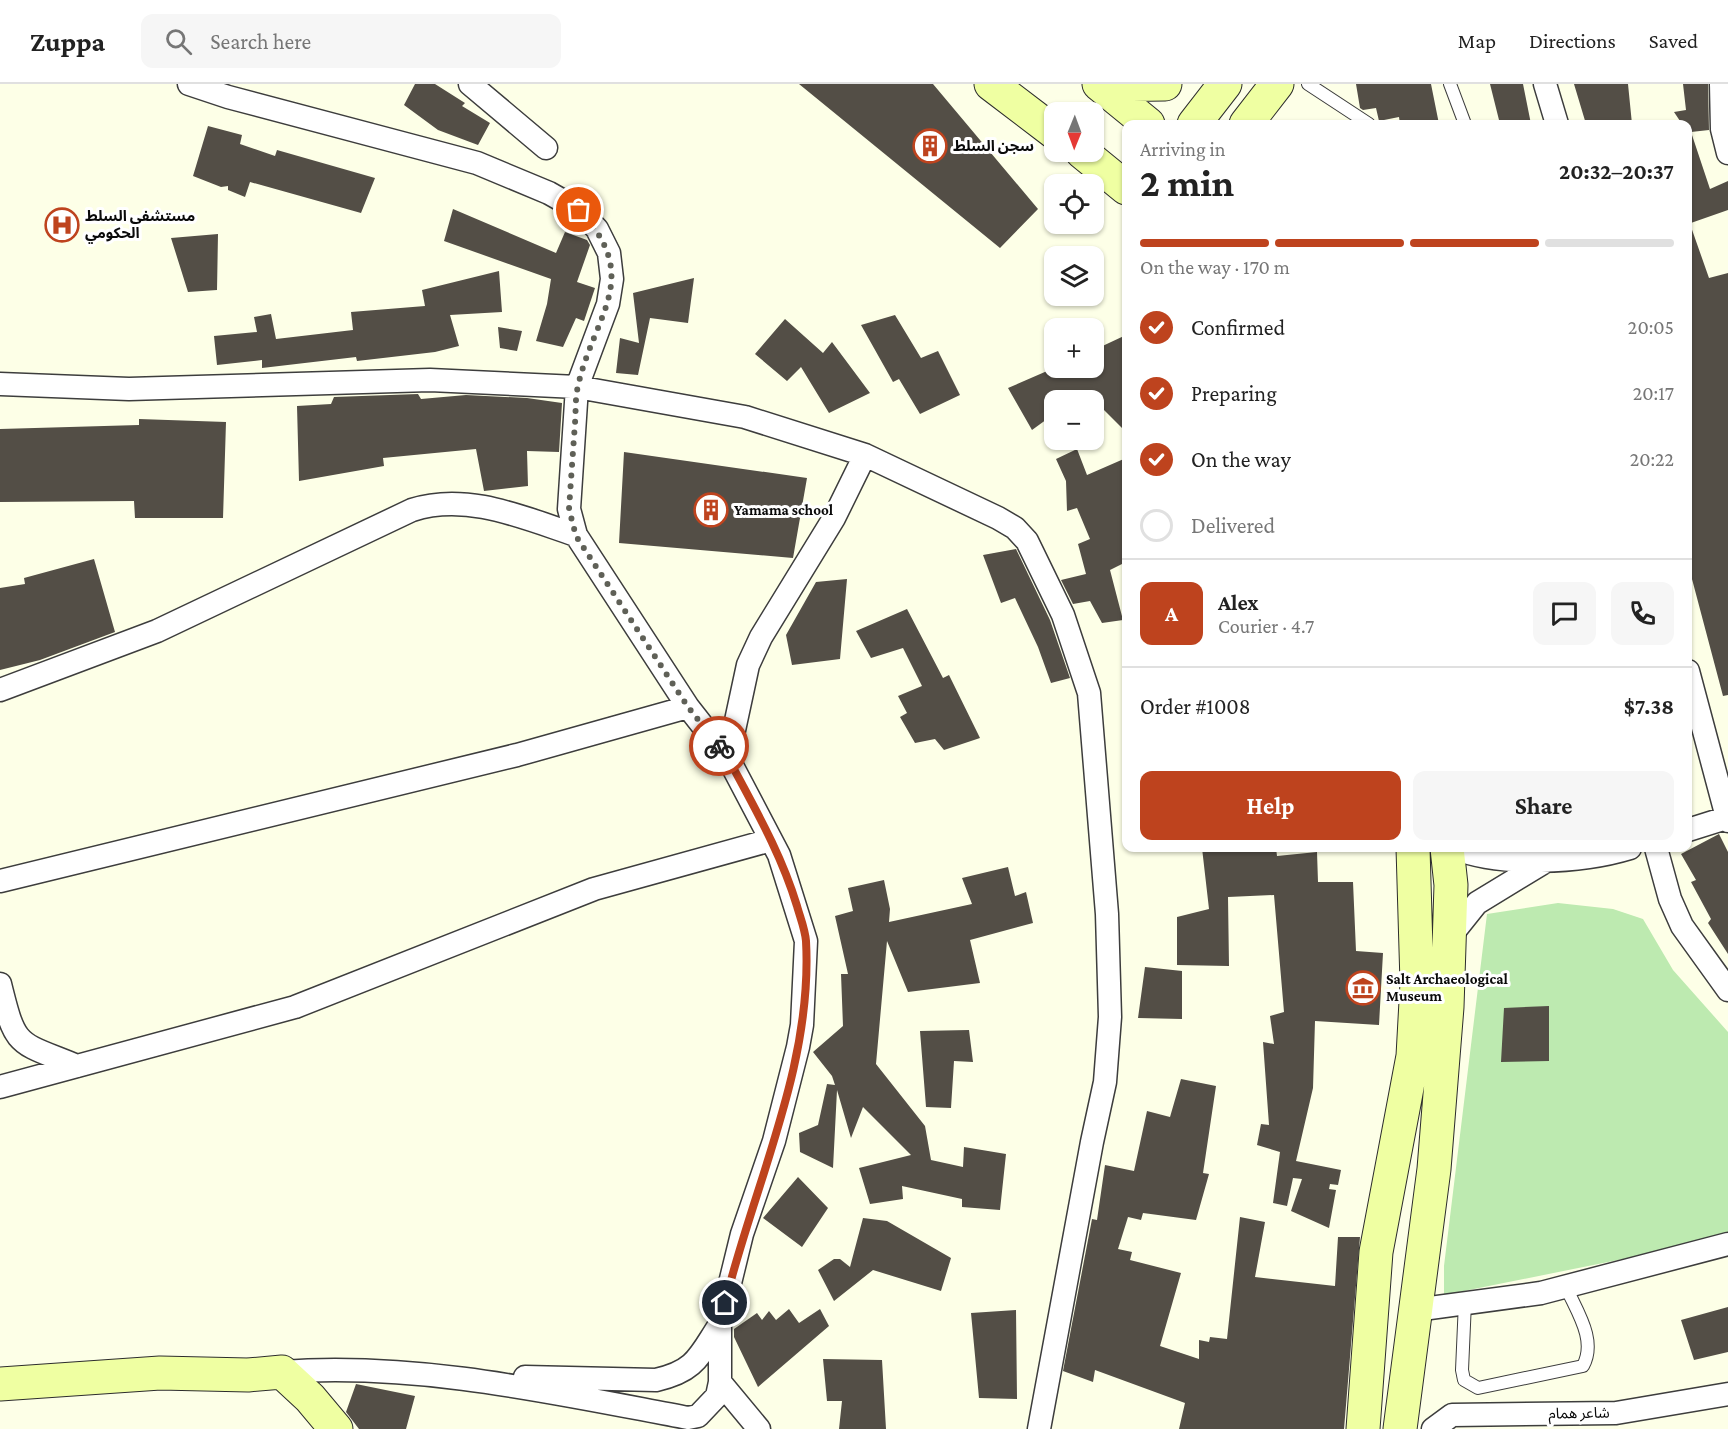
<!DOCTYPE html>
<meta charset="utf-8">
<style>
body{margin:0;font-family:"Crimson Pro","Noto Sans Arabic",serif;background:#f6f6f6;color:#222;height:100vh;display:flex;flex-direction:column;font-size:22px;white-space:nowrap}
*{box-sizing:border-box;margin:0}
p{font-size:20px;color:#767676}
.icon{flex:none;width:33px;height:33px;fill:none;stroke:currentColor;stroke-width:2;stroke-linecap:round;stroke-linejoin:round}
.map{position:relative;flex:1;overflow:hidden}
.drawer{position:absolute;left:1122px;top:36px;width:570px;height:732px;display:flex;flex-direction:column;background:#fff;border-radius:12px;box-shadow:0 2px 4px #0004}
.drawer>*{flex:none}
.needle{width:39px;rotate:181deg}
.controls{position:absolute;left:1044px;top:18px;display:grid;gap:12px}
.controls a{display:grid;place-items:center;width:60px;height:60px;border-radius:12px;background:#fff;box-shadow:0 2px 4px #0004;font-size:30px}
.pin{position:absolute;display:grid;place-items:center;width:51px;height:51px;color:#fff;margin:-26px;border:3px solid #fff;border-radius:50%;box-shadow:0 2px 6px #0007}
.courier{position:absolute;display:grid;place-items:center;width:60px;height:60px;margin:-30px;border:4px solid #be431e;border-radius:50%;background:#fff;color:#222;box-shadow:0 2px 8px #0007}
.overview em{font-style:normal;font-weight:700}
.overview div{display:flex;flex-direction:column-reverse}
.overview{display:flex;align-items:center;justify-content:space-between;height:102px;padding:0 18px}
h1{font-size:39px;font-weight:700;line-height:45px}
.bar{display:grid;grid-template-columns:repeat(4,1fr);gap:9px 6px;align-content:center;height:72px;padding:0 18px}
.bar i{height:8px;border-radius:4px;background:#e0e0e0}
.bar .current{background:#be431e}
.bar p{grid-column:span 4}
.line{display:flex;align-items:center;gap:15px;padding:0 18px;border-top:2px solid #e0e0e0}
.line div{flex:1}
.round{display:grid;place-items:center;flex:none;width:63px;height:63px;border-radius:12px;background:#f6f6f6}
ol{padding:0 18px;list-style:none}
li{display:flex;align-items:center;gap:18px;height:66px}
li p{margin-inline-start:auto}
li .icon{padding:6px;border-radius:50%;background:#be431e;color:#fff;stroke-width:4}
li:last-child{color:#767676}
li i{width:33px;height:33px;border:3px solid #e0e0e0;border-radius:50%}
.action{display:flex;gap:12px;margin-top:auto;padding:12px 18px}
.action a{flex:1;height:69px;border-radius:12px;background:#be431e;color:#fff;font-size:24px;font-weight:700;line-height:69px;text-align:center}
.action a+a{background:#f6f6f6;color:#222}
header{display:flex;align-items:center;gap:36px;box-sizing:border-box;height:84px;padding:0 30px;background:#fff;border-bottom:2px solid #e0e0e0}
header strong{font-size:28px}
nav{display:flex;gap:33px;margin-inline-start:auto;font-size:21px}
.search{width:420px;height:54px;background:#f6f6f6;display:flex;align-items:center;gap:15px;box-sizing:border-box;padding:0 21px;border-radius:12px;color:#767676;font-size:22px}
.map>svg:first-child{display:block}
.green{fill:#bdeab0}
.building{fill:#534e46}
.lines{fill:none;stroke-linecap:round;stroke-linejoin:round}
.lane-casing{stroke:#3d3d3d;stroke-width:14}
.street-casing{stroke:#3d3d3d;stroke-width:25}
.secondary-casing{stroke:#2c2c2c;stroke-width:35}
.lane{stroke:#fff;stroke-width:12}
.street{stroke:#fff;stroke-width:22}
.secondary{stroke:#efffa2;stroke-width:33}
.done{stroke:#5f6057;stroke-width:6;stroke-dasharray:0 10.8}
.route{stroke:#be431e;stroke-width:8}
.labels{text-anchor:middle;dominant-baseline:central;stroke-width:6;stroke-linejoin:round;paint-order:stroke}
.poi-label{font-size:15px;font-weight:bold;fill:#0a0a0a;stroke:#fff;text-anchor:start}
.street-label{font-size:15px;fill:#0a0a0a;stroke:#fff}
</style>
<header>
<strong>Zuppa</strong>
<div class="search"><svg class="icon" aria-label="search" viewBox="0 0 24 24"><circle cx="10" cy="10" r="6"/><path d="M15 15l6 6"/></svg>Search here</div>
<nav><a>Map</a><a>Directions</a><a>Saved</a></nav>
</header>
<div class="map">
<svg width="1728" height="1345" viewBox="0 0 1728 1345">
<rect width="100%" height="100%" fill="#fdffe7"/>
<path class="green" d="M1558,819l55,6 30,10 30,51 55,62v209l-100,17 -184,37v-29l43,-352z"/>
<path class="building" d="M415,0h20l30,19 -3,3 28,17 -12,22 -40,-15 -34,-25z
M799,0h134l105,125 -38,39z
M1356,0h75l8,40h-39l-1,-7 -20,4 -3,-13 -13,2 -3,-2z
M1490,0h33l8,40h-31z
M1574,0h54l4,40h-46z
M1683,0h25l1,46 -18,2 19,57 18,-8v29l-40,14v-100h-6l-8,-12 12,-2z
M208,42l34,9 -2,9 35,12 2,-6 98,28 -14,35 -111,-31 -5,15 -17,-7v-4l-7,1 -28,-11z
M453,125l103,44 9,-21 22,8 3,5 -13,37 18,6 -11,33 -8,-3 -13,29 -27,-6 11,-37 4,-25 -107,-38z
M1688,140h2l19,54 19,-5v422l-5,1 -35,-132z
M218,150l-1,56 -29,2 -17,-54z
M499,187l3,41 -52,3 9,31 -24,6 -78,9 -1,-4 -94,11v-8l-45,5 -3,-29 43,-4 -3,-15 17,-3 5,25 77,-9 -2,-18 74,-6 -3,-16z
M694,194l-6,45 -38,-5 -12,57 -22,-2 4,-35 19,5 -6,-50z
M895,231l26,43 17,-7 22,44 -40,19 -21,-35 -6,3 -32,-57z
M785,235l38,34 9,-11 38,51 -41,20 -28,-46 -14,14 -32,-27z
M498,243l24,4 -5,20 -17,-3z
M1126,251v97l-40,-40 -12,8h-20v14l-22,16 -24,-42 46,-20h40v-18z
M418,310l3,5 45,-4 61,3 35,5 -3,49 -32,-1 1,35 -44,5 -8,-42 -93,9 1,8 -85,15 -2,-75 34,-2 3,-7z
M139,335l87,3 -3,96h-88l-1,-17 -134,1v-73l139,-4z
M1077,365l10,26 39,-17v104l-16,8 13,50 -21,3 -12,-22 -17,3 -12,-24 25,-6 -8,-30 12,-5 -13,-31 -10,3 -1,-30 -10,-22z
M624,368l183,26 -14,80 -174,-15z
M1016,465l34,71 20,58 -19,5 -13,-36 -23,-49 -14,5 -18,-48z
M94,475l21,73 -75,28 -40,10v-82l25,-4 -1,-6z
M847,495l-7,80 -48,6 -6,-30 30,-53z
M907,525l36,69 6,-3 31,63 -36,12 -9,-11 -20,4 -15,-26 7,-4 -9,-17 24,-10 -19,-38 -32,10 -15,-27z
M1719,750l9,18v102l-20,-31 3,-4 -20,-37 5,-2 -15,-26z
M1202,764h74l1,8 40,-4 1,30h35l3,69 27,2 -4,72 -64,-4 -2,67 -17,73 45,9 -3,15 -8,-1 -1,5 7,1 -7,38 -38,-17 11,-32 -9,-1 -6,28 -14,-3 7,-51 -23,-7 4,-21 8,1 -6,-83 11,2 -4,-28 14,-4 -10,-117 -46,2 1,69 -52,-1v-48l32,-8z
M1008,783l7,29 11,-4 7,31 -63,17 10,43 -72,9 -21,-51 -11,123 49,62 6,34 32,7 1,-20 42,7 -6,56 -38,-3v-8l-60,-13 1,13 -33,5 -11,-36 52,-13 -48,-48 -12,31 -14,-48 -4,78 -33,-16 -1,-19 19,-8 9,-41 8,1 -3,-9 -19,-24 30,-26 -2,-52h7l-13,-58 18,-5 -5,-23 36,-8 6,29 -1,13 83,-18 -10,-26z
M1145,883l37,4v48l-44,-1z
M1549,922v55l-48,1 3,-54z
M969,946l4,32 -19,-1 -3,47 -25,-1 -6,-76z
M1181,995l35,7 -13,87 6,1 -13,46 -53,-7 -2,7 -13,-3 -10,32 14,3 -2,8 51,13 -21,73 39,13v-19l10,2 1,-5 17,2 13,-122 25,5 -10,55 80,9 3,-49h22l-16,192h-165l6,-26 -90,-33 -2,12 -30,-11 29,-152 5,1 8,-55 29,6 13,-60 23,6z
M798,1093l30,31 -26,39 -39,-29z
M863,1134l24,3 64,37 -10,33 -68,-21 -39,31 -16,-31 16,-11h6l10,8z
M1728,1223v45l-34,8 -13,-40z
M789,1225l10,14 21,-14 9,17 -71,61 -24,-50v-8l23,-16 5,7 7,-9 7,9z
M1016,1226l1,89 -38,-1 -8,-85z
M823,1275l59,1 4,69h-47l3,-28h-15z
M356,1300l59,12 -9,33h-47l-13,-17z"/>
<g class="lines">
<g class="lane-casing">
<path id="lane" d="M1308,0l61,40
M1450,0l15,40
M1465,1218l-3,68 2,10 14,8 105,-22c14,-26 -6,-54 -17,-79"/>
</g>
<g class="street-casing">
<path id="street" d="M189,0l39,13 249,66 72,30 30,17 18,19 12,24 3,26 -4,25 -31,83 -8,122 7,26 112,172 40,51 51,97 27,86 -4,84 -4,22 -24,94 -32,93 -22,90v58l-3,14 -19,20 -10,2c-133,-25 -270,-56 -406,-46
M470,0l76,64
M1545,0l12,40
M1721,0l1,45 6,24
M0,300l129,5 301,-9 147,7 168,30 120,38 133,63 17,10 12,13 36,74 26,78 18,221 3,103 -5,65 -13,60 -53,287
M1688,587l40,150
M0,606l157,-59 255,-121c55,-18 112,8 164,25
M728,674l20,-93 13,-28 73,-119 31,-63
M1688,746l38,-12
M1454,764c47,19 127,15 176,0
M1656,764l14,51 12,27 46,64
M0,797l517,-126 171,-48
M1449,854l28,-35 69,-42
M0,900c16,65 16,57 77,82
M0,1003l295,-80 299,-118 177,-49
M1415,1226l126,-17 187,-49
M525,1293l131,3c40,-9 43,-24 64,-56
M720,1298l39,47
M1433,1345l19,-14 164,-2 112,-19"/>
</g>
<g class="secondary-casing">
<path id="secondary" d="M991,0l63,48
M1099,0l49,40
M1100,1l65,-1
M1194,40l31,-40
M1246,40l31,-40
M1082,68l44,36
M0,1300l160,-11 88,2 34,-3 28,26 26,31
M1363,1345l13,-177 37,-196 4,-73 -4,-135
M1400,1345l34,-260 13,-162 4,-122 -4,-37"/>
</g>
<use href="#lane" class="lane"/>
<use href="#street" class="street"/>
<use href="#secondary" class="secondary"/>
</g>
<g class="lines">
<path class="done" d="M579,126c65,68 15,104 -1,176 -3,12 -2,25 -3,37 -2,28 -4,57 -6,86l7,27 112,171 31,39"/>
<path class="route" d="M719,662l9,12c26,49 53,95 69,148 3,11 8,23 9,35 7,125 -52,243 -81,362"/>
</g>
<defs>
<g id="building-ring" transform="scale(1.725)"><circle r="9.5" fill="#fff" stroke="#be431e" stroke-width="1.5"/><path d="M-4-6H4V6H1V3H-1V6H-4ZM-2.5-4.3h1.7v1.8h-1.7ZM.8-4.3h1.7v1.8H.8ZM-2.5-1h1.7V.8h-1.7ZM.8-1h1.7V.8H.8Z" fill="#be431e"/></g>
<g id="hospital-ring" transform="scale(1.725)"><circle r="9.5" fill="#fff" stroke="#be431e" stroke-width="1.5"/><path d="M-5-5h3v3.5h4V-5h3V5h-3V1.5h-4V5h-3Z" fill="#be431e"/></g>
<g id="museum-ring" transform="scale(1.725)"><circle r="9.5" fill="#fff" stroke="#be431e" stroke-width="1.5"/><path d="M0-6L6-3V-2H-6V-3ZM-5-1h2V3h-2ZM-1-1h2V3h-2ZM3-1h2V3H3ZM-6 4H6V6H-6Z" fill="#be431e"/></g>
</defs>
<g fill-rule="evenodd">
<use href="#building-ring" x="930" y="62"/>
<use href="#hospital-ring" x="62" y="141"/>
<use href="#building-ring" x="711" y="426"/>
<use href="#museum-ring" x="1363" y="904"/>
</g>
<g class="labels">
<g class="poi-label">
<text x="953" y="62">سجن السلط</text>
<text x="85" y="132">مستشفى السلط<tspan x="85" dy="17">الحكومي</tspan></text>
<text x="734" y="426">Yamama school</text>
<text x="1386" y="895">Salt Archaeological<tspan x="1386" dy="17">Museum</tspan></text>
</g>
<g class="street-label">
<text transform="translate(1579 1329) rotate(-1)">شاعر همام</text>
</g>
</g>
</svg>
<div class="controls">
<a><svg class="needle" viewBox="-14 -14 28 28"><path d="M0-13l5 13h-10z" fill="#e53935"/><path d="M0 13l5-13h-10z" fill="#767676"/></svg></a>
<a><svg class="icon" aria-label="locate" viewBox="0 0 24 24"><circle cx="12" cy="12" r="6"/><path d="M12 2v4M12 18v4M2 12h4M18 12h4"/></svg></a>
<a><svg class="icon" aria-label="layers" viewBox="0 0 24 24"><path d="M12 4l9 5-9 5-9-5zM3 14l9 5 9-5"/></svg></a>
<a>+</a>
<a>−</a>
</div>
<div class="pin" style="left:579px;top:126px;background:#ea580c"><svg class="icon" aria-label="bag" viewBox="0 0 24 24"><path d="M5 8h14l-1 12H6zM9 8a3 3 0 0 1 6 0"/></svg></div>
<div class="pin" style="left:725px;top:1219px;background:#1f2937"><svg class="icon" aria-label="home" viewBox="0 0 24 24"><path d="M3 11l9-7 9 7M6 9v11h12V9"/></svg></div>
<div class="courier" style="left:719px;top:662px"><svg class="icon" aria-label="bike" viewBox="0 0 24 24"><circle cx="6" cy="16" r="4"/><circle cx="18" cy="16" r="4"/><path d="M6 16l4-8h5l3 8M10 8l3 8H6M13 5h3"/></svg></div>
<section class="drawer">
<div class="overview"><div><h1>2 min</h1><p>Arriving in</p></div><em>20:32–20:37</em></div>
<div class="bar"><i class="current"></i><i class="current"></i><i class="current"></i><i></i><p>On the way · 170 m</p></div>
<ol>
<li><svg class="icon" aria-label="check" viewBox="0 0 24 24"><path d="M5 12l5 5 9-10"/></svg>Confirmed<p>20:05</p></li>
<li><svg class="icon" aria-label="check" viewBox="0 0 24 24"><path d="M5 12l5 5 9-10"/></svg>Preparing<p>20:17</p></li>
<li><svg class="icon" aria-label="check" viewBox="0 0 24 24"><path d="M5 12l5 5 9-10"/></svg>On the way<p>20:22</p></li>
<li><i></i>Delivered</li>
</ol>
<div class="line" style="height:108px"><b class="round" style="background:#be431e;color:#fff">A</b><div><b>Alex</b><p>Courier · 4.7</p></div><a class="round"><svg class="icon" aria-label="chat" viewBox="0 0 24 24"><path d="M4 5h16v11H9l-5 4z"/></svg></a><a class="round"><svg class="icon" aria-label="phone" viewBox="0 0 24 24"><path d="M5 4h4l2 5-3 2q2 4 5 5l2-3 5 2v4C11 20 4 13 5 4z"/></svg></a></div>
<div class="line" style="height:78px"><div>Order #1008</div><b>$7.38</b></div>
<div class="action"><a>Help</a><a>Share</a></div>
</section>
</div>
